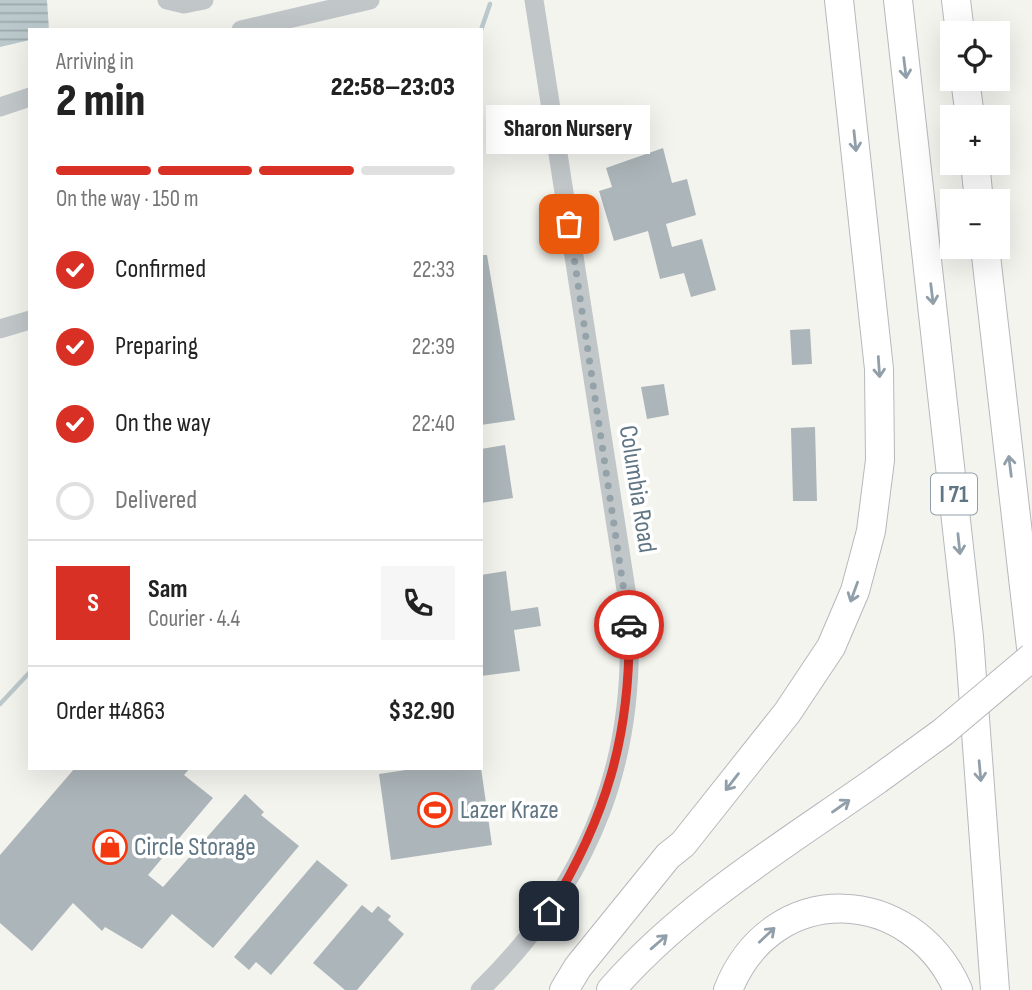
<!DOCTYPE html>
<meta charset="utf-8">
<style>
body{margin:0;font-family:"Sofia Sans Condensed",sans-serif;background:#f6f6f6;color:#222;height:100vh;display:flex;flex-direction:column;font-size:26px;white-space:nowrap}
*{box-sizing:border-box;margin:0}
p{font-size:23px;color:#767676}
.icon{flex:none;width:38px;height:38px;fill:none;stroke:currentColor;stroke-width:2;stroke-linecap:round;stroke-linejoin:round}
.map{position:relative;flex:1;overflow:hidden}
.details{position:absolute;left:28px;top:28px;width:455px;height:742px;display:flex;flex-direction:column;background:#fff;border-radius:0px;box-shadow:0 7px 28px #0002}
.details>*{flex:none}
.tools{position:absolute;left:940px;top:21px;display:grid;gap:14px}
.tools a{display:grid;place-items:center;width:70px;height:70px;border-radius:0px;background:#fff;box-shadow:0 7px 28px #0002;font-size:35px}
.pin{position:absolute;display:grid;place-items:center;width:60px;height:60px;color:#fff;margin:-30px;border-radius:14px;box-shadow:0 4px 10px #0006}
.courier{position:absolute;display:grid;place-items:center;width:70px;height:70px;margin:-35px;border:5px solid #d93025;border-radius:50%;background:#fff;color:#222;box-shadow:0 2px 9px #0007}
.bubble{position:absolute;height:49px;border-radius:0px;background:#fff;box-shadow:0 7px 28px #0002;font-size:23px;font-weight:800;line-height:49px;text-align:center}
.headline em{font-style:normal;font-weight:800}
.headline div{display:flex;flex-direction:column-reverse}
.headline{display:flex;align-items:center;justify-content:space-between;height:119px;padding:0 28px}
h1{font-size:46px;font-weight:800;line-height:52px}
.bar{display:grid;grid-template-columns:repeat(4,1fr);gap:10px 7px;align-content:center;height:84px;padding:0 28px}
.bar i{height:9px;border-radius:5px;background:#e0e0e0}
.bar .active{background:#d93025}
.bar p{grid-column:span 4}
.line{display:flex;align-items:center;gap:18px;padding:0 28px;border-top:2px solid #e0e0e0}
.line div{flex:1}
.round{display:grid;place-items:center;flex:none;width:74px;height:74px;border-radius:0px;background:#f6f6f6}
ol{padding:0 28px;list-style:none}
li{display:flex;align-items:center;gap:21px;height:77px}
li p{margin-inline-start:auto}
li .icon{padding:7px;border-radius:50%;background:#d93025;color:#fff;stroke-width:4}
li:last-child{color:#767676}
li i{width:38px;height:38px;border:4px solid #e0e0e0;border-radius:50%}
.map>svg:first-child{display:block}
.water{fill:url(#water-rules)}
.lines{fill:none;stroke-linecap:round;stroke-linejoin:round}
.stream{stroke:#bbc9cd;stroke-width:4.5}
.building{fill:#acb5b9}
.highway-casing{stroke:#b5b9bc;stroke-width:30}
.minor{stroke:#c1c6c9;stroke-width:19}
.highway{stroke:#fff;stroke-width:28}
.highway-bridge-casing{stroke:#b5b9bc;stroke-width:30;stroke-linecap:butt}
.highway-bridge{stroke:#fff;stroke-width:28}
.oneway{stroke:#909fa9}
.done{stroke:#94a2a9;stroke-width:7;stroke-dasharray:0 12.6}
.route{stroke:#d93025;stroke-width:9}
.labels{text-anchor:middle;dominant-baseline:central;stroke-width:7;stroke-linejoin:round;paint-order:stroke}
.shield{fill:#fff;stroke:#909fa9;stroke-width:2}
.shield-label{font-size:24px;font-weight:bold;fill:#607684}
.street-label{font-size:26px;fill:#607684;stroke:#fff}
.poi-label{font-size:26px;fill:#607684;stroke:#fff;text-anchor:start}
</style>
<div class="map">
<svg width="1032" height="990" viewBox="0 0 1032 990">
<defs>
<pattern id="water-rules" width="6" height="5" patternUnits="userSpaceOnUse" patternTransform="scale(1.75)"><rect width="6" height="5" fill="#bbc9cd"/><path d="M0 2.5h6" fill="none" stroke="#9ba8ac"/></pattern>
</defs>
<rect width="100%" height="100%" fill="#f4f4ef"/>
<path class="water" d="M0,0h47l2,30h-19v10l-30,7z"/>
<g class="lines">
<path class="stream" d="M481,30l9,-26
M0,704l30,-32"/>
</g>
<path class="building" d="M663,148l9,35 15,-4 9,36 -30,9 6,23 30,-8 14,51 -25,7 -7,-24 -24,6 -12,-48 -34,10 -15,-50 13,-4 -6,-19z
M481,255h6l28,165 -34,5z
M810,329l2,35 -20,1 -2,-35z
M664,384l5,31 -22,4 -6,-32z
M815,427l2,74h-24l-2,-73z
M505,445l8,53 -32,5v-54z
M506,571l5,40 27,-4 3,19 -27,4 6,41 -39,5v-101z
M75,768h115l-6,7 29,23 -65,77 15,12 82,-93 19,18 -3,3 38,31 -86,102 -41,-34 -30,35 -37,-22 -3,4 -29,-28 -41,48 -32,-28v-68z
M419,768h62l11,77 -101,15 -12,-86z
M317,860l31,25 -77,90 -15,-13 -7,8 -15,-13z
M362,905l10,8 6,-7 13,10 -3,4 16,14 -47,56h-12l-32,-27z"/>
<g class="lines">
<g class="highway-casing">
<path id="highway" d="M898,0l71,637 26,353
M956,0l4,33
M965,79l5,38
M975,163l4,38
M985,247l47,409
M564,990l14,-23 90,-111 15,-12 104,-131 44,-66 24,-56 16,-60 9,-71 -1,-91 -40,-369
M611,990c74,-85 175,-146 266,-210
M728,990c45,-112 184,-105 230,0"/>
</g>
<path class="minor" d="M167,0l17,4 20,-4
M241,30l129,-30
M0,107l30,-10
M0,329l30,-9
M480,990c113,-110 161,-236 147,-394l-93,-596"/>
<use href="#highway" class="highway"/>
<g class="highway-bridge-casing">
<path id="highway-bridge" d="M877,780l66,-48 89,-75"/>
</g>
<use href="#highway-bridge" class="highway-bridge"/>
</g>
<defs><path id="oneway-shaft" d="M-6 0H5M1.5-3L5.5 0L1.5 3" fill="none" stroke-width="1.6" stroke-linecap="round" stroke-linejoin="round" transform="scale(1.75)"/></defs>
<g class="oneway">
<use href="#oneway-shaft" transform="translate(905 68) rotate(83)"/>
<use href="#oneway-shaft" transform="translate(855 141) rotate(84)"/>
<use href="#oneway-shaft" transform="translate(932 294) rotate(83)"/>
<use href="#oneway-shaft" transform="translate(879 367) rotate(86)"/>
<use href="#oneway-shaft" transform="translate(1010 466) rotate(-97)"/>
<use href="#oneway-shaft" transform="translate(959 544) rotate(84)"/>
<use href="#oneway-shaft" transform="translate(854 592) rotate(110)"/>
<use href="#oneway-shaft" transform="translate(980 771) rotate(85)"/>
<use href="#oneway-shaft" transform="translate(732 782) rotate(128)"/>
<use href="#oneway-shaft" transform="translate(841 806) rotate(-35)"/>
<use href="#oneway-shaft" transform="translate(767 935) rotate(-43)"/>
<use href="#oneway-shaft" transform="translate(659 942) rotate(-41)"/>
</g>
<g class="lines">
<path class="done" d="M569,224l60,401"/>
<path class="route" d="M549,911c57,-93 82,-175 80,-286"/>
</g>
<defs>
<g id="stadium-ring" transform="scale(1.75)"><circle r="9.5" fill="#fff" stroke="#f43910" stroke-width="1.5"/><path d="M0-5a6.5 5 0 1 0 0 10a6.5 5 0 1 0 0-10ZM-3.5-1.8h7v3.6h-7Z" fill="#f43910"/></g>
<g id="shop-ring" transform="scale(1.75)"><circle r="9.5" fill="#fff" stroke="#f43910" stroke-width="1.5"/><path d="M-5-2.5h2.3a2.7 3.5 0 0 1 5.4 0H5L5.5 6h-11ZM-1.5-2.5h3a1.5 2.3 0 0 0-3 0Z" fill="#f43910"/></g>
</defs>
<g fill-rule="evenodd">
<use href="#stadium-ring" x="435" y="810"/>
<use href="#shop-ring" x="110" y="847"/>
</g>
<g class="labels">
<rect class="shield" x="931" y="473.5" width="46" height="41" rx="5"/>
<g class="shield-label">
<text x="954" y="494">I 71</text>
</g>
<g class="street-label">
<text transform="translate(637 489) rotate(81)">Columbia Road</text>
</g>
<g class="poi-label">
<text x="460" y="810">Lazer Kraze</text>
<text x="134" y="847">Circle Storage</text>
</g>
</g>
</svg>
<div class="tools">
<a><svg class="icon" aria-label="locate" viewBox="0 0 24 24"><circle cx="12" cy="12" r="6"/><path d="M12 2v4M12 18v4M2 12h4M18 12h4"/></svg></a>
<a>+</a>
<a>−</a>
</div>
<div class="pin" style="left:569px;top:224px;background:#ea580c"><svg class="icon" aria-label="bag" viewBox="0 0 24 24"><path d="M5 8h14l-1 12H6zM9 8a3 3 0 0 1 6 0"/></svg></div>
<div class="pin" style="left:549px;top:911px;background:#1f2937"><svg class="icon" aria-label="home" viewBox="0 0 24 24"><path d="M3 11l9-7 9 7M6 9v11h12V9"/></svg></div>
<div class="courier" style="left:629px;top:625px"><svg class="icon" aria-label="car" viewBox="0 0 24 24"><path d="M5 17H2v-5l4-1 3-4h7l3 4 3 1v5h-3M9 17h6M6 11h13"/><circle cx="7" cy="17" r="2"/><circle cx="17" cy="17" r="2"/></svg></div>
<div class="bubble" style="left:486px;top:105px;width:164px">Sharon Nursery</div>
<section class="details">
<div class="headline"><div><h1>2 min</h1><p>Arriving in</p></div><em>22:58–23:03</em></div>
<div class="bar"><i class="active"></i><i class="active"></i><i class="active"></i><i></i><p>On the way · 150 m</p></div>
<ol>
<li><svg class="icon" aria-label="check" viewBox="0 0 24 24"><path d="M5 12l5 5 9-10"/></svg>Confirmed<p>22:33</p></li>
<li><svg class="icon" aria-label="check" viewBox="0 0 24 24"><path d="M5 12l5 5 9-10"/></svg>Preparing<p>22:39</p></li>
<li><svg class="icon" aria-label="check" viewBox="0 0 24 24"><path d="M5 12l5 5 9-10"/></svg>On the way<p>22:40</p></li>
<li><i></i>Delivered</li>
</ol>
<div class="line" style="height:126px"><b class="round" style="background:#d93025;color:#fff">S</b><div><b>Sam</b><p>Courier · 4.4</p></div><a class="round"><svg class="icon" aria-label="phone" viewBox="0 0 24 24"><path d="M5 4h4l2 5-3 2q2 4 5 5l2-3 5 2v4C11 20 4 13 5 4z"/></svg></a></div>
<div class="line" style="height:91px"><div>Order #4863</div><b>$32.90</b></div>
</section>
</div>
